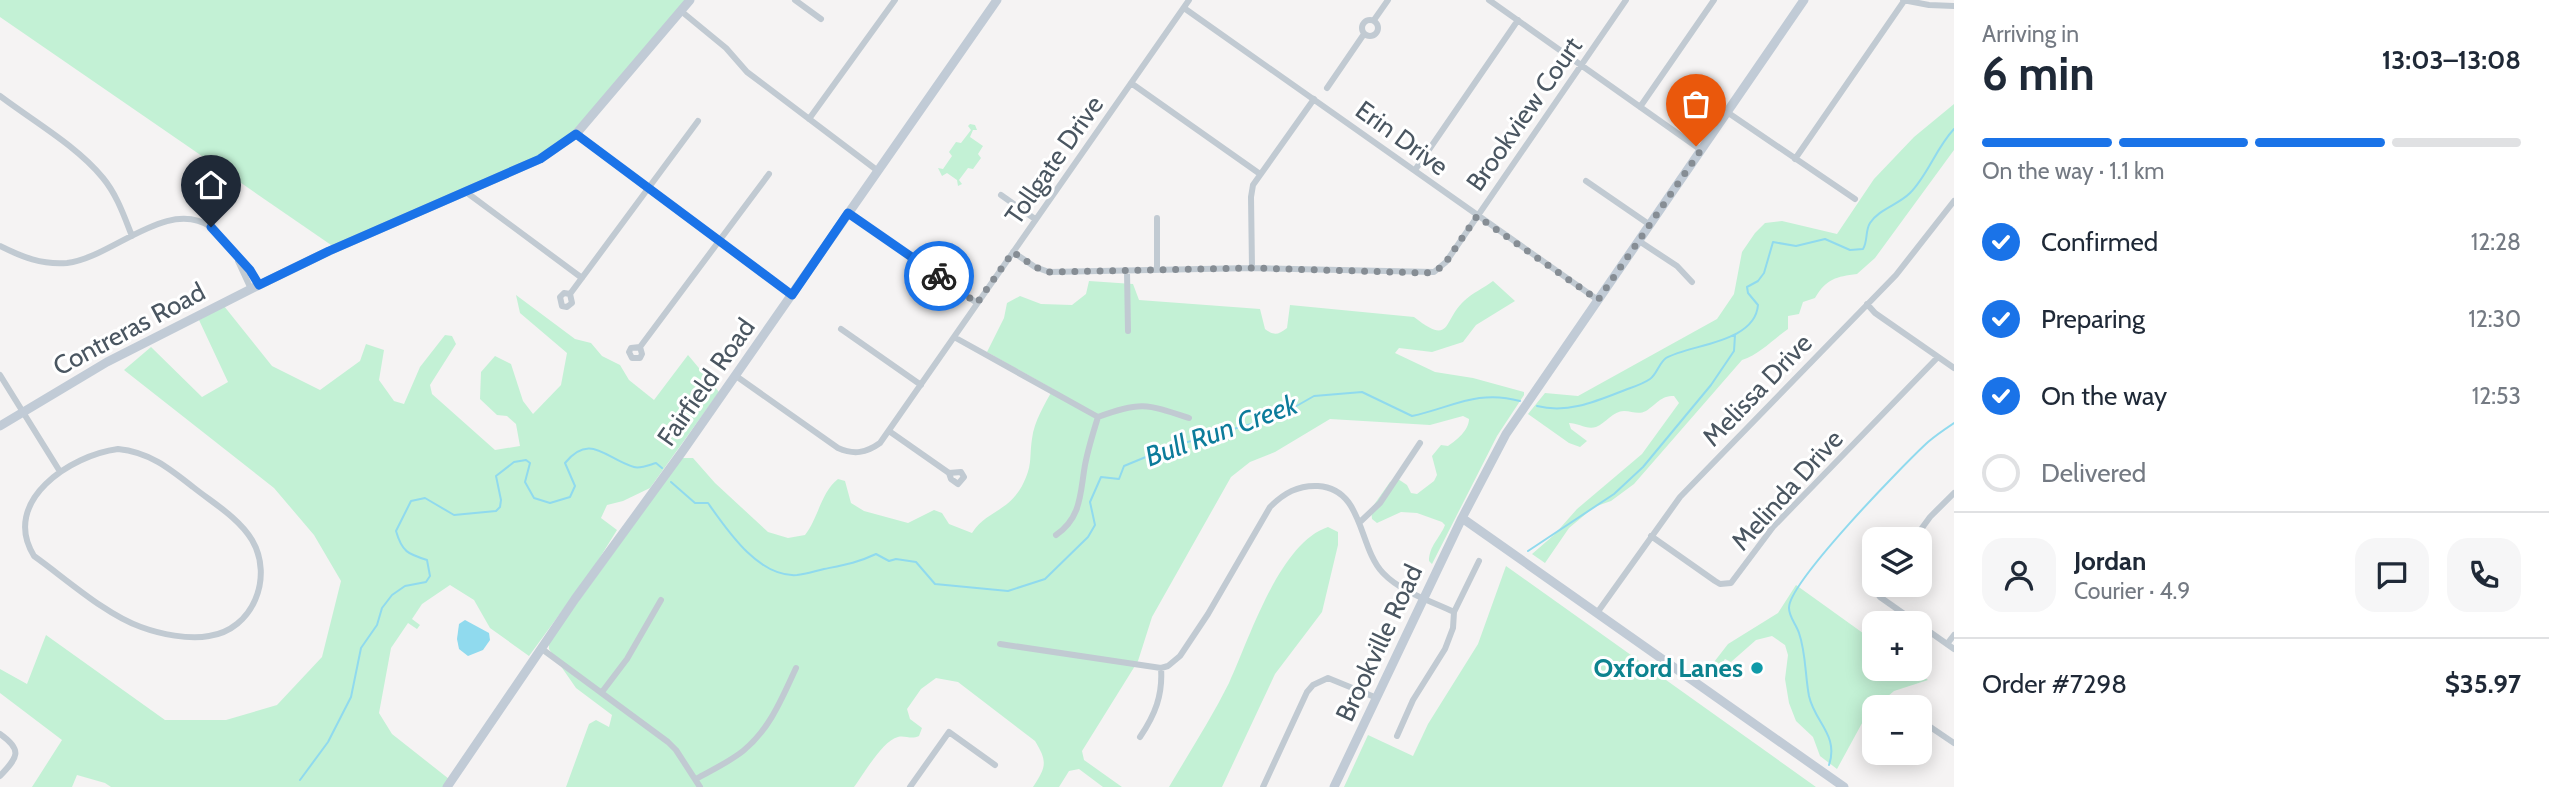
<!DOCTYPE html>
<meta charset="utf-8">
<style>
body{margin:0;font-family:Cabin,sans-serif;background:#f6f6f7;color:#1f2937;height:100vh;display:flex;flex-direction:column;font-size:26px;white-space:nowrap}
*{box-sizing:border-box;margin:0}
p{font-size:23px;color:#747a83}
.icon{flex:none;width:38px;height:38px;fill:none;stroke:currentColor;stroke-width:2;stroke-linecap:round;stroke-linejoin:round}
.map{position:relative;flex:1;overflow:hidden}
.sheet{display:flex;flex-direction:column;background:#fff;width:595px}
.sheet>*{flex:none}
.fabs{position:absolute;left:1862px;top:527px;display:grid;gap:14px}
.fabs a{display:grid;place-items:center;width:70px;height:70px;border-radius:14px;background:#fff;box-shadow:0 4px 18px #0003;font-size:35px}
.pin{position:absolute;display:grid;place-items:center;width:60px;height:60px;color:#fff;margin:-72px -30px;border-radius:50% 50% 50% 0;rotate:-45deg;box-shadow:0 0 7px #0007}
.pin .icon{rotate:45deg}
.courier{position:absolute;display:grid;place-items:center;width:70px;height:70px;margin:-35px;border:5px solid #1a73e8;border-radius:50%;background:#fff;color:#222;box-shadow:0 2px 9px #0007}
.overview em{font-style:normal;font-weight:700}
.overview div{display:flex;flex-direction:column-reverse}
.overview{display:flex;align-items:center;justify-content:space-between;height:119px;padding:0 28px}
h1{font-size:46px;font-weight:700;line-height:52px}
.bar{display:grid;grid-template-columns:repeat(4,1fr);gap:10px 7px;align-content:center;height:84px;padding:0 28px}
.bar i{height:9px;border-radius:5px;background:#e0e1e3}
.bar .selected{background:#1a73e8}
.bar p{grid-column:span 4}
.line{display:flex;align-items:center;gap:18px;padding:0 28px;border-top:2px solid #e0e1e3}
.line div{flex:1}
.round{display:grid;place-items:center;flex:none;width:74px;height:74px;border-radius:21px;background:#f6f6f7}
ol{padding:0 28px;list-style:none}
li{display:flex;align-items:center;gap:21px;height:77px}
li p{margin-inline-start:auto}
li .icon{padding:7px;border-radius:50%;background:#1a73e8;color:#fff;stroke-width:4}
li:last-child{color:#747a83}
li i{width:38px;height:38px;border:4px solid #e0e1e3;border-radius:50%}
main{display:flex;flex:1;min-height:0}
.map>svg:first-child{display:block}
.green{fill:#c3f1d5}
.water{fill:#90daee}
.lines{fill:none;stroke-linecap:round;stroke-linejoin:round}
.stream{stroke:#90daee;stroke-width:2}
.street{stroke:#c1cad2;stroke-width:6}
.secondary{stroke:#c1cbd6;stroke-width:9}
.done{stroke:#868d94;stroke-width:7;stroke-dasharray:0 12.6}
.route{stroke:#1a73e8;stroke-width:9}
.culture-dot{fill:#0f9aa8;stroke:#fff;stroke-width:2.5}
.labels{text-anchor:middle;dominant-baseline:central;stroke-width:6;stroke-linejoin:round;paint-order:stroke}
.street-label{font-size:26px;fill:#4a5661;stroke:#fff}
.culture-label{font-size:26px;font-weight:bold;fill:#0d838f;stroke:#fff;text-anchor:end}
.water-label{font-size:28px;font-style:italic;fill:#0c7c9b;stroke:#fff}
</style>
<main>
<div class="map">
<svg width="1954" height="787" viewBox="0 0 1954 787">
<rect width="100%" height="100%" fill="#f5f3f3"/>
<path class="green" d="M0,0h687l-119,137 -27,19 -207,91 -334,-230z
M1954,104v46l-79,108 -18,16c-21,3 -30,4 -42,24l-12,4 -4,12 -11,2v13c-16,11 -28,25 -46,31l-108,124 -23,17 -17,6 -13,11 -12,10 -24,35 -13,-9 22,-19 23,-26 65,-55 37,-51 -5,-7c-14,0 -17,8 -28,15 -8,4 -14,0 -22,0 -11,0 -18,12 -28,16 -9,3 -18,-4 -27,-4l2,6 16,12 -7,6 -11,-4 -41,-29 17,-21 33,3 139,-77 17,-25 8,-42 13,-19 10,-10 17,-2 55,13 37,-55 40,-42z
M970,124l5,1 2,5h-4l-3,7 13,9 -5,8 3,4 -8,11 -5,-1 -9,12 3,4 -4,2 -1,-6 -10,-7 -5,3 -4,-8 5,1 9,-13 -3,-4 7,-10 5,1 10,-13 -3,-4z
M1089,281l44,3 6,16 121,9 5,20c9,7 13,6 22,-1l3,-23 124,12c38,30 29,3 50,-16 8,-8 20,-13 29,-20l22,20 -39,24 -13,17 -31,10 -33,-4 -4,5 40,19 38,6 51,14v3l-27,41 -65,128 -3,-3c0,-15 11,-23 16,-36l-3,-3 -25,-9 -16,-1 -24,11 -5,-4 -1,-10 19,-27 8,-3 9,6 4,8 6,1 17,-13 3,-6 -5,-19 9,-11 7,1c9,-6 21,-16 21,-27l-6,-3 -33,9 -100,-6 -55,33 -25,10 -19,15 -79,140 -14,44 -56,90 2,9 38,27h-19l-24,-18 -10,2 -10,16h-26c13,-20 15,-25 2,-46l-77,-59 -22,-4 -15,11 -14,20 3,10 12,9 -3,8c-8,4 -14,-1 -21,1 -16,4 -34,37 -44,50h-288l23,-63 7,-4 13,7 3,-12 -36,-27 -27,-39v-7l133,-184h11l22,25 53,49 20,6 17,-3c13,-16 16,-43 33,-56l7,2 6,22 13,8 44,12 26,-13 8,3 7,11 23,9c15,-23 35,-20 50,-47 11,-21 7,-27 10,-47 2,-18 13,-35 21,-50l-66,-37 17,-34 3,-15 13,-7 21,8 31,1 14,-11z
M516,295l59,44 16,4 11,13 18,9 9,15 25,20 34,-45 31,37 -69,96 -27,13 -16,4 -6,13 16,12 -23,37 -65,89 -39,-28 -16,-28 -24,-15 -28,19 -10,15 8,6 -3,4 -9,-6 -17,25 -12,65 13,21 57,45 -6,8h-332l-6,-4 -28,-8 -5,12h-40l30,-47 -62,-47v-24l27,15 19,-49 119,85h61l51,-15 45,-48 19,-76 -27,-46 -40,-47 -150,-118 27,-23 51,50 26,-15 -29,-62 25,-14 48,60 48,24 40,-29 6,-17 18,6 -5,30 15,21 10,3 16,-37 25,-32 7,1 4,8 -26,41 2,9 63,56 25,-4 -4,-22 -9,-8 -10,-1 -17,-16 1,-27 14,-16 16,8 12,37 10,13 28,-29 6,-32 -47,-40z
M1328,527l10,5v13l-16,67 -47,62 -53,113h-53c20,-34 42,-68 60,-104 20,-43 50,-140 99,-156z
M1506,566l310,221h-472l24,-52 45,21 15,-32 50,-80z
M1796,585l78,56v27l39,1 15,11 -34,11 -27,23 -30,55 -17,-13 -7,-19 -17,-16 -7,-18 -4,-24 3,-24 -3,-10 -13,-9 -16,4 -25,22 -6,-3 -15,21 -6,-5 24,-31 50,-31z"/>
<path class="water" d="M465,620l24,13 1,7 -7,10 -15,6 -9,-7 -2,-10 2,-15z"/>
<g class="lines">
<path class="stream" d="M1537,406c31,8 60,-5 88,-16 8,-3 18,-6 25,-11 7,-5 9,-16 16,-21 25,-14 89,-15 92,-53l-10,-12 -1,-6 11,-6 6,-8 9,-31 23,4 29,-7 25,11 13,-1c5,-8 2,-18 7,-26 9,-14 28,-18 40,-30 18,-18 26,-45 44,-64
M671,482l24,21h13c19,27 51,75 89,72 9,-1 18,-4 27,-6 20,-4 33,-6 52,-15l13,7 7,-2 20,3 19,22 73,7 37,-12 43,-42 7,-12 -5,-23 11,-25 18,2 5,-13 46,-19 109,-31 35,-20 48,-4 50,24c39,-8 65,-27 108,-15
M1528,551l86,-57 29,-27 68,-82 23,-34 1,-16
M1829,765c10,-30 -14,-42 -20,-69 -4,-21 -3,-43 -10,-63 -3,-9 -10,-16 -10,-25 -1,-25 115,-144 139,-166 8,-7 17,-13 26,-19
M300,780l28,-38 23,-45 10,-49 16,-23 5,-17 10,-13 13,-9 21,-4 4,-6 -3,-16c-19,-6 -25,-8 -31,-29l15,-30 14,-3 29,17 42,-4 4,-4 1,-7 -5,-24 18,-14 12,-2 4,3 -5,19 9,16 16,5 20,-6 5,-11 -10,-23c25,-31 41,-4 69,4 6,2 15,-2 22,-4l6,5"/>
<path class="street" d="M795,0l26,19
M1489,0l212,150
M1903,0l26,5 25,1
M1184,8l414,292
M681,11l45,37 21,24 131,99
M1362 28a8 8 0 1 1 16 0a8 8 0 1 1-16 0Z
M1374,20l14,-20
M1131,83l129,91
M1327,88l37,-54
M0,96c33,25 77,50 103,82 14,17 21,38 29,58
M1640,107l74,-107
M1727,112l128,87
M809,119l86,-119
M576,134l216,161
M1795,159l109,-158
M1415,170l103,-150
M1586,181l64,44
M466,192l116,86
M1001,195l34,24
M848,213l129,90
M1157,218v51
M1639,241l38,25 15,16
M0,246c22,11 42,19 67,17 45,-5 100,-66 144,-36 11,8 16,20 25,29 8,10 16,18 23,29
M1013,252l22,15 14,5 203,-4 182,4 12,-10 180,-262
M238,261l13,28
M1252,268l-1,-71 2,-12 61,-86
M1127,271l1,60
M570,294l2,9 -5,4 -5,-1 -2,-9 4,-4 6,1 128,-173
M1867,304l8,9 79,55
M841,329l80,56
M954,337l144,80c42,-16 49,-13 91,1
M640,347l2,7 -2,4h-8l-3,-6 2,-4 9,-1 129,-173
M0,375l59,95
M736,376l102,72c16,7 28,5 42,-5l309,-443
M889,431l60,42 2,6 7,5 6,-7 -3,-5 -12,1
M118,449c31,3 51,19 75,38 20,16 46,31 59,53 22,37 1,90 -43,96 -20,4 -49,-2 -68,-9 -35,-12 -76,-49 -107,-71 -34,-55 37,-101 84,-107z
M1360,522l20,-19 40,-60
M1056,535c26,-18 24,-42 29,-70 3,-16 8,-32 13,-48
M1651,536l64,45 5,3 11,-1 42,-56 165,-170
M1914,539l16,-22 24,-24
M1875,584l-1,5 6,8 37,26
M1597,613l83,-116 216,-222 58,-74
M1920,625l34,24
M1000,644l161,24 7,-2 12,-10 28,-42 62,-107c14,-14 28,-22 48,-21 46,3 40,61 65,87 18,19 48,28 71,39
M1947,644l7,-9
M542,649l126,93 8,8 24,37
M602,692l25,-33 34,-59
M1920,720l34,23
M0,734c23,16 18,23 0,42
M1397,736l16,-36 32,-51 8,-21 1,-16 25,-51
M1140,737c15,-22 23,-42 21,-69
M696,779c16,-9 33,-17 47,-28 27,-22 39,-53 53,-83
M910,787l39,-55 46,33
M1263,787l44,-95 6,-7 15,-7 49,20"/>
<path class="secondary" d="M0,426l107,-64 144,-73 78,-38 211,-92 36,-25 114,-134
M1462,518l382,269
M447,787l128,-188 107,-147 315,-452
M1334,787l128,-269 44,-84 298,-434"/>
</g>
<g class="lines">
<path class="done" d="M939,276l38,27 36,-51 22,15 14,5 203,-4 175,5 13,-5 6,-6 31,-46 121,84 103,-150 -5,-4"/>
<path class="route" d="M211,227l39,43 9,15 70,-34 211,-92 36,-25 216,161 56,-82 91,63"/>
</g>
<circle class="culture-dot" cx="1757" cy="668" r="7"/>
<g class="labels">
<g class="street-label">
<text transform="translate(1524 114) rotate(-55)">Brookview Court</text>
<text transform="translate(1402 138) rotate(36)">Erin Drive</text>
<text transform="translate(1054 160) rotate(-55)">Tollgate Drive</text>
<text transform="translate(129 329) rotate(-28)">Contreras Road</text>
<text transform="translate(706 382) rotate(-55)">Fairfield Road</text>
<text transform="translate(1757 390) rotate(-46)">Melissa Drive</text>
<text transform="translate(1787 490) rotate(-48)">Melinda Drive</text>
<text transform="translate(1379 643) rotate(-65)">Brookville Road</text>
</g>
<g class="culture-label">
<text x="1743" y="668">Oxford Lanes</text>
</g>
<g class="water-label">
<text transform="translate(1221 430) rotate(-20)">Bull Run Creek</text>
</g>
</g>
</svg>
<div class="fabs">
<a><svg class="icon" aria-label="layers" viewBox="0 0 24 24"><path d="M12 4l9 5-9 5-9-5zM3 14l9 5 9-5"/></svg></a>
<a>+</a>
<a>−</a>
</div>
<div class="pin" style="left:1696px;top:146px;background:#ea580c"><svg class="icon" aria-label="bag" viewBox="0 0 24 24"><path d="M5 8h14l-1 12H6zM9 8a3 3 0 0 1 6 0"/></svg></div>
<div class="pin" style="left:211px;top:227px;background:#1f2937"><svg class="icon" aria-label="home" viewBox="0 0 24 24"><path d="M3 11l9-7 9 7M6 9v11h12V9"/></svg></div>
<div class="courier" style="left:939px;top:276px"><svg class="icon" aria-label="bike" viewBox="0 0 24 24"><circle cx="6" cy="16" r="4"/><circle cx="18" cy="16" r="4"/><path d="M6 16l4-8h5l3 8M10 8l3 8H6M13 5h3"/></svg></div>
</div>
<section class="sheet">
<div class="overview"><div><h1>6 min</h1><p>Arriving in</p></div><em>13:03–13:08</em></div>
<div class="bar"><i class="selected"></i><i class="selected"></i><i class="selected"></i><i></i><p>On the way · 1.1 km</p></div>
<ol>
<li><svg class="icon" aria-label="check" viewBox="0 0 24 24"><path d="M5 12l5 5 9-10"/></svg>Confirmed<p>12:28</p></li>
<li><svg class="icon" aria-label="check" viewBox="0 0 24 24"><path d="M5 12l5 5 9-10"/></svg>Preparing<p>12:30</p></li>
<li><svg class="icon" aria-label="check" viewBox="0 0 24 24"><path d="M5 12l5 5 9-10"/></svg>On the way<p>12:53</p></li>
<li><i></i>Delivered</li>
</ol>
<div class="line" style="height:126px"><a class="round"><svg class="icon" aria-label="person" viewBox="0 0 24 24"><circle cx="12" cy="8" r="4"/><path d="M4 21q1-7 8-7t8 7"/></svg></a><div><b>Jordan</b><p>Courier · 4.9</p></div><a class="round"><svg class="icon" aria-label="chat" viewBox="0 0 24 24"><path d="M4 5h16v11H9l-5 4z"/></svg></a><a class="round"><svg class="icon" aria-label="phone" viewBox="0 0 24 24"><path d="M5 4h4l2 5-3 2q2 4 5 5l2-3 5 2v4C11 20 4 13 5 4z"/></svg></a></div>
<div class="line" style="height:91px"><div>Order #7298</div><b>$35.97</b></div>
</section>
</main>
